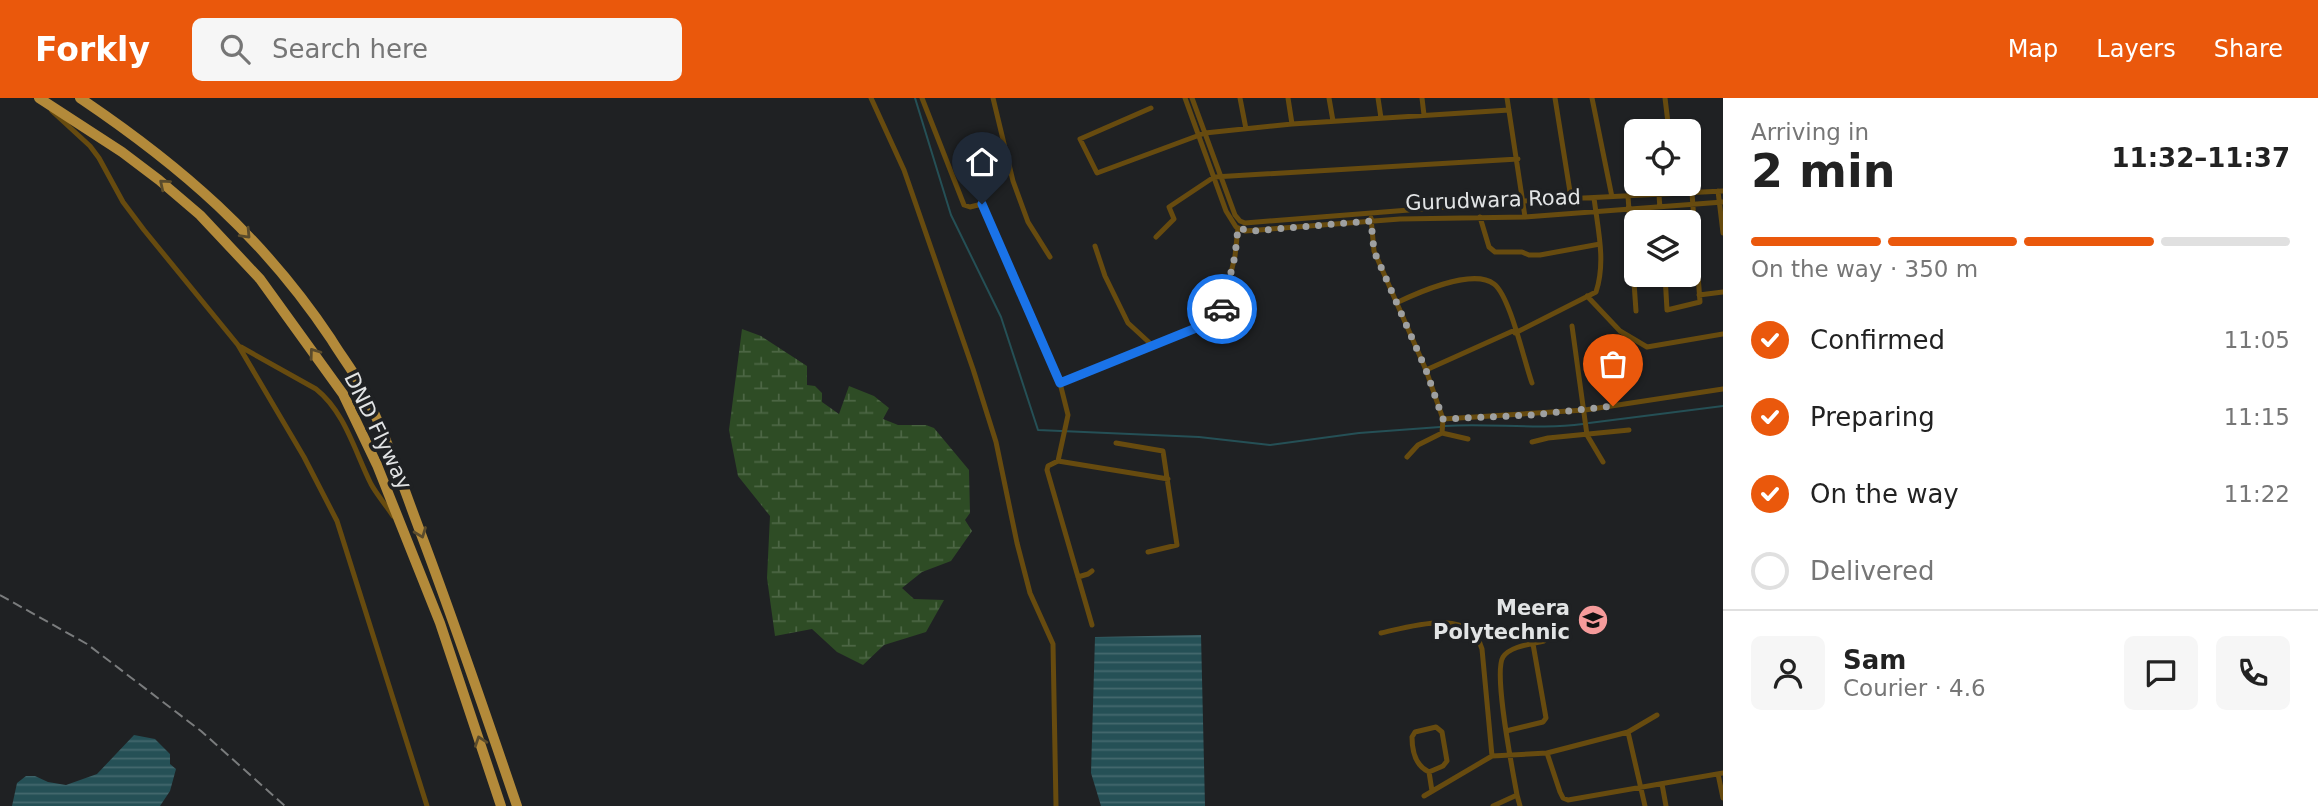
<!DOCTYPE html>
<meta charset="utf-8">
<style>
body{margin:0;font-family:"DejaVu Sans",sans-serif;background:#f6f6f6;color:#222;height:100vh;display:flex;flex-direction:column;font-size:26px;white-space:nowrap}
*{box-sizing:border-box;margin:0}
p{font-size:23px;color:#767676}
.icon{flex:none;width:38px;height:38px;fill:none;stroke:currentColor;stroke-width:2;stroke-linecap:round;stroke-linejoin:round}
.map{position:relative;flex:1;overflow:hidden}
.drawer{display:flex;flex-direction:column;background:#fff;width:595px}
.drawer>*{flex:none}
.tools{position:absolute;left:1624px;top:21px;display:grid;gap:14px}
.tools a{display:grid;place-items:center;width:77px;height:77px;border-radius:10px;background:#fff;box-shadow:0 2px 5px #0004;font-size:35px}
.pin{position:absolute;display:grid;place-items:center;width:60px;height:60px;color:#fff;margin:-72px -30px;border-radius:50% 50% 50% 0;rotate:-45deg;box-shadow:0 0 7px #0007}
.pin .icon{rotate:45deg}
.courier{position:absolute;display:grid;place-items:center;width:70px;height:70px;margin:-35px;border:5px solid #1a73e8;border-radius:50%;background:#fff;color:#222;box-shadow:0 2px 9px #0007}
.head em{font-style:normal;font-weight:700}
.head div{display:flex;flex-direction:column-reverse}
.head{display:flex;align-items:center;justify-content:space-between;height:119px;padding:0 28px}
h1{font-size:46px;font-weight:700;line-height:52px}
.bar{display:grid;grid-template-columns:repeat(4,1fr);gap:10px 7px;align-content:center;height:84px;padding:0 28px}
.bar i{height:9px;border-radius:5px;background:#e0e0e0}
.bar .selected{background:#ea580c}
.bar p{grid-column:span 4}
.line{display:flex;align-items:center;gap:18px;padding:0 28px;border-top:2px solid #e0e0e0}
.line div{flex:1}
.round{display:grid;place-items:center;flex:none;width:74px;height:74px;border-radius:10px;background:#f6f6f6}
ol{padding:0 28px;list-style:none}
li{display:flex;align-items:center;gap:21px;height:77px}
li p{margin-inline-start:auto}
li .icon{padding:7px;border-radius:50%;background:#ea580c;color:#fff;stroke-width:4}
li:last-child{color:#767676}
li i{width:38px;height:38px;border:4px solid #e0e0e0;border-radius:50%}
header{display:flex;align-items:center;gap:42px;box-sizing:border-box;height:98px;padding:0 35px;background:#ea580c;color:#fff}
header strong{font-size:33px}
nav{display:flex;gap:38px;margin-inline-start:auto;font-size:24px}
.search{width:490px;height:63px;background:#f6f6f6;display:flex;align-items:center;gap:18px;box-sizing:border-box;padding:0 24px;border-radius:10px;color:#767676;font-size:26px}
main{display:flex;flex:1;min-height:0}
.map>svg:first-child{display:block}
.wetland{fill:url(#wetland-marsh)}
.water{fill:url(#water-rules)}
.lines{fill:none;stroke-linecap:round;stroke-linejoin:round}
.stream{stroke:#255056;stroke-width:2}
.minor{stroke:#674b0f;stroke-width:5}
.motorway{stroke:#b38a3a;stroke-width:10}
.rail{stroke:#7a7c7d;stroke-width:2;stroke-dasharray:10 5;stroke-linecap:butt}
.oneway{stroke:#5a4b2c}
.done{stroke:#9ea0a1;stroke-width:7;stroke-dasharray:0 12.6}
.route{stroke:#1a73e8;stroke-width:9}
.labels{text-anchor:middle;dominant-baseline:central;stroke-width:7;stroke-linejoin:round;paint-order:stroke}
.street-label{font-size:21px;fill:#e2e4e5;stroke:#1f2123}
.poi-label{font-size:21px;font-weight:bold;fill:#e2e4e5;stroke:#1f2123;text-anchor:end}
</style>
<header>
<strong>Forkly</strong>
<div class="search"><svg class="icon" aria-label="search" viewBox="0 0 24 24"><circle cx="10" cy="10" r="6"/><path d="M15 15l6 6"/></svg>Search here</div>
<nav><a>Map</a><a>Layers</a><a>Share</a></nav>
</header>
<main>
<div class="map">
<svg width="1723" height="708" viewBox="0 0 1723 708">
<defs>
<pattern id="wetland-marsh" width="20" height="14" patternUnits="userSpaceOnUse" patternTransform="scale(1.75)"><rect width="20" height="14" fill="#2e4c25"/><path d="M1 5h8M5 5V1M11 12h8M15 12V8" fill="none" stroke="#4c6644"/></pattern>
<pattern id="water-rules" width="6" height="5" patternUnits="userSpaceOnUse" patternTransform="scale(1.75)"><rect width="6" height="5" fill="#255056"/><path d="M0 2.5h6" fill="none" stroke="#44696e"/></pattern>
</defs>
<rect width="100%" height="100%" fill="#1f2123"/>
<path class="wetland" d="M742,231l19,7 46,30v19l8,1 7,7v9l17,12 10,-28 25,10 15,12 -6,11 15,6h28l8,3 35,42 1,43 -5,7 7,11 -21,30 -29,11 -20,16 12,11 30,1 -18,32 -42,13 -21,20 -26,-13 -25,-23 -37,7 -8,-58 3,-62 -32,-40 -9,-46z"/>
<path class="water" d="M1201,537l4,171h-104l-10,-33 4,-136z
M134,637l21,4 15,15v10l6,5 -6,22 -10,15h-148l5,-23 9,-7h9l13,6 18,3 31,-11z"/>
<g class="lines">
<path class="stream" d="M915,0l36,117 50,102 37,113 161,7 71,8 89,-12 81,-6
M1589,325l134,-17
M1445,328c46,-3 93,4 138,-2"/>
<path class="minor" d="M871,0l33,72 69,199 23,73 21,101 13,50 23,51 3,162
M922,0l42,107 6,2 12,-3 78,179 8,32 -10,46 -10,5 -1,4 45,155
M993,0l20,83 15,41 22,35
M1185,0l41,113 10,16 9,4 155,-12 125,-2 198,-15
M1192,0l43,117 5,6 5,2 278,-22 200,-10
M1240,0l6,31
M1288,0l4,26
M1329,0l4,23
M1378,0l3,20
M1422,0l2,17
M1507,0l18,119
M1555,0l16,100
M1592,0l20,99
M1665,0l4,33
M1151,10l-71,31 17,34 108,-40 87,-9 217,-14
M52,13l38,35 9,12 24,44 21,28 94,115 66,112 33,64 90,285
M1718,93l5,42
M1659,97l2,27
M1628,98l8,115
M1480,119l9,30 6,5h27l7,3h11l60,-11
M1371,120l3,33 52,119 17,49 -1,14
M1156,139l18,-18 -5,-12 45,-30 304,-18
M1095,148l10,30 23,47 25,23
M1665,177l2,35 33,-8 -8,-109
M1699,197l24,-3
M1587,198l33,35 27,16 76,-13
M1396,205c21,-10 77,-35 98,-19 16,12 30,77 38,99
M1572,228l15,109 16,27
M1515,235l81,-41c10,-30 2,-62 -2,-94
M241,249l75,42c29,23 39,63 55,95 6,11 15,21 22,32
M1426,272l89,-40
M1060,285l146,-59 11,-6 5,-8 13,-54 3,-28
M1443,321l142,-9 138,-21
M1532,344l16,-4 81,-8
M1116,345l47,8 14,94 -29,7
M1407,359l11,-12 24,-12 26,6
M1058,363l110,18
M1078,479l10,-3 4,-3
M1381,535c31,-7 89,-26 101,16l10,107
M1436,629l6,5 5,29 -4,5 -14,6c-13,-6 -17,-21 -17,-35l3,-5z
M1506,633l37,-9 3,-4 -13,-74
M1628,634l29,-17
M1547,655l81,-21 17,74
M1429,674l3,19
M1718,676l5,24
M1662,686l4,22
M1517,697c-4,-23 -24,-122 -14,-138 7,-11 29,-13 41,-16
M1424,698l68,-40 55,-3 13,39 3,6 5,2 155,-27
M1493,708l24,-11 3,11"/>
<path class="motorway" d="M39,0l83,54 37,28 41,35 60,64 83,115 34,71 63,158 61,183
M80,0c101,68 183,139 251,241 9,15 20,29 29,45 24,45 40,94 58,142 35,92 67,186 99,280"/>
<path class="rail" d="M0,497l87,49 114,87 84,75"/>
</g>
<defs><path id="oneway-chevron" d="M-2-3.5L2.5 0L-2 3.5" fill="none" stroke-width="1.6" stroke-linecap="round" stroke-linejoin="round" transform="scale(1.75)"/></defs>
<g class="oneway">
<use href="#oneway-chevron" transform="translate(164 86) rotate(-140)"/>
<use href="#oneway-chevron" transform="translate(246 136) rotate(47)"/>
<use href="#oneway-chevron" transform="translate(314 255) rotate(-126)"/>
<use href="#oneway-chevron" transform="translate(421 435) rotate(69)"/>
<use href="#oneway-chevron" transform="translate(480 643) rotate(-109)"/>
</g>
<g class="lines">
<path class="done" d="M1222,211l13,-53 3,-28 14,3 119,-10 3,30 52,119 17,49 89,-4 81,-9"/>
<path class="route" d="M982,106l78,179 146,-59 11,-6 5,-9"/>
</g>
<defs>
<g id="university-disc" transform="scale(1.575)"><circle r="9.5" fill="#f59b9b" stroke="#1f2123"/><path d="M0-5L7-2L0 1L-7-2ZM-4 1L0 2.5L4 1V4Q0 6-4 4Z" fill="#111"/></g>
</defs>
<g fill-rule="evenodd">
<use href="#university-disc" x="1593" y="522"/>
</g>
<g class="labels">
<g class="street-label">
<text transform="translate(1493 102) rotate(-2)">Gurudwara Road</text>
<text transform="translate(378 333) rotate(64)">DND Flyway</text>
</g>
<g class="poi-label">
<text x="1570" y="510">Meera<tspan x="1570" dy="24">Polytechnic</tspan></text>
</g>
</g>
</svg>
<div class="tools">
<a><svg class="icon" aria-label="locate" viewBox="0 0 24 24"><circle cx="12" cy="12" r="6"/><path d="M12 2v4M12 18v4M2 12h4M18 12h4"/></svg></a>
<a><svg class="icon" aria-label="layers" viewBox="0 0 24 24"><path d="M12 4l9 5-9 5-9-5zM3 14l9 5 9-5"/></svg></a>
</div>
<div class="pin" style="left:1613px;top:308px;background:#ea580c"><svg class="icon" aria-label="bag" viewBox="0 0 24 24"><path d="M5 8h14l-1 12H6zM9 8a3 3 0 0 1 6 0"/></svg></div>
<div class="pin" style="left:982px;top:106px;background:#1f2937"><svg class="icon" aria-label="home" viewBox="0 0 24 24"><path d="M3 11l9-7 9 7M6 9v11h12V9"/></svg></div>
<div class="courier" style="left:1222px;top:211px"><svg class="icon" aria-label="car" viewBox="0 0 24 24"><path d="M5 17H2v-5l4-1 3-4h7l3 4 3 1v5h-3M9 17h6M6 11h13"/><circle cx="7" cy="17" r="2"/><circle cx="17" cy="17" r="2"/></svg></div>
</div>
<section class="drawer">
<div class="head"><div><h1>2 min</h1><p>Arriving in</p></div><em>11:32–11:37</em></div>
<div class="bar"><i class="selected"></i><i class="selected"></i><i class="selected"></i><i></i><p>On the way · 350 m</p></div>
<ol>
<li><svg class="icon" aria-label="check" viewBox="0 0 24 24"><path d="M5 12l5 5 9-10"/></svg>Confirmed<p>11:05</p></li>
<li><svg class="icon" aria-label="check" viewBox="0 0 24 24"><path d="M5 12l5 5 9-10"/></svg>Preparing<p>11:15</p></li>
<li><svg class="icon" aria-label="check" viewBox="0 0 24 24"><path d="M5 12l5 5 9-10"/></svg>On the way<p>11:22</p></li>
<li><i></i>Delivered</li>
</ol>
<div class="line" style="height:126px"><a class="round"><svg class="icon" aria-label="person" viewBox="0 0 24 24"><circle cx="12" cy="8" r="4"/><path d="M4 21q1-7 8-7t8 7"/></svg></a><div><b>Sam</b><p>Courier · 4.6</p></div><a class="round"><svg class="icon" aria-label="chat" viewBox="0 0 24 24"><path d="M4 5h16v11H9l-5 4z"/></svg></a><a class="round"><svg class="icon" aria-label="phone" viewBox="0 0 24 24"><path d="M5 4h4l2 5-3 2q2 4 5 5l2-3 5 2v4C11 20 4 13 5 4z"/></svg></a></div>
</section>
</main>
